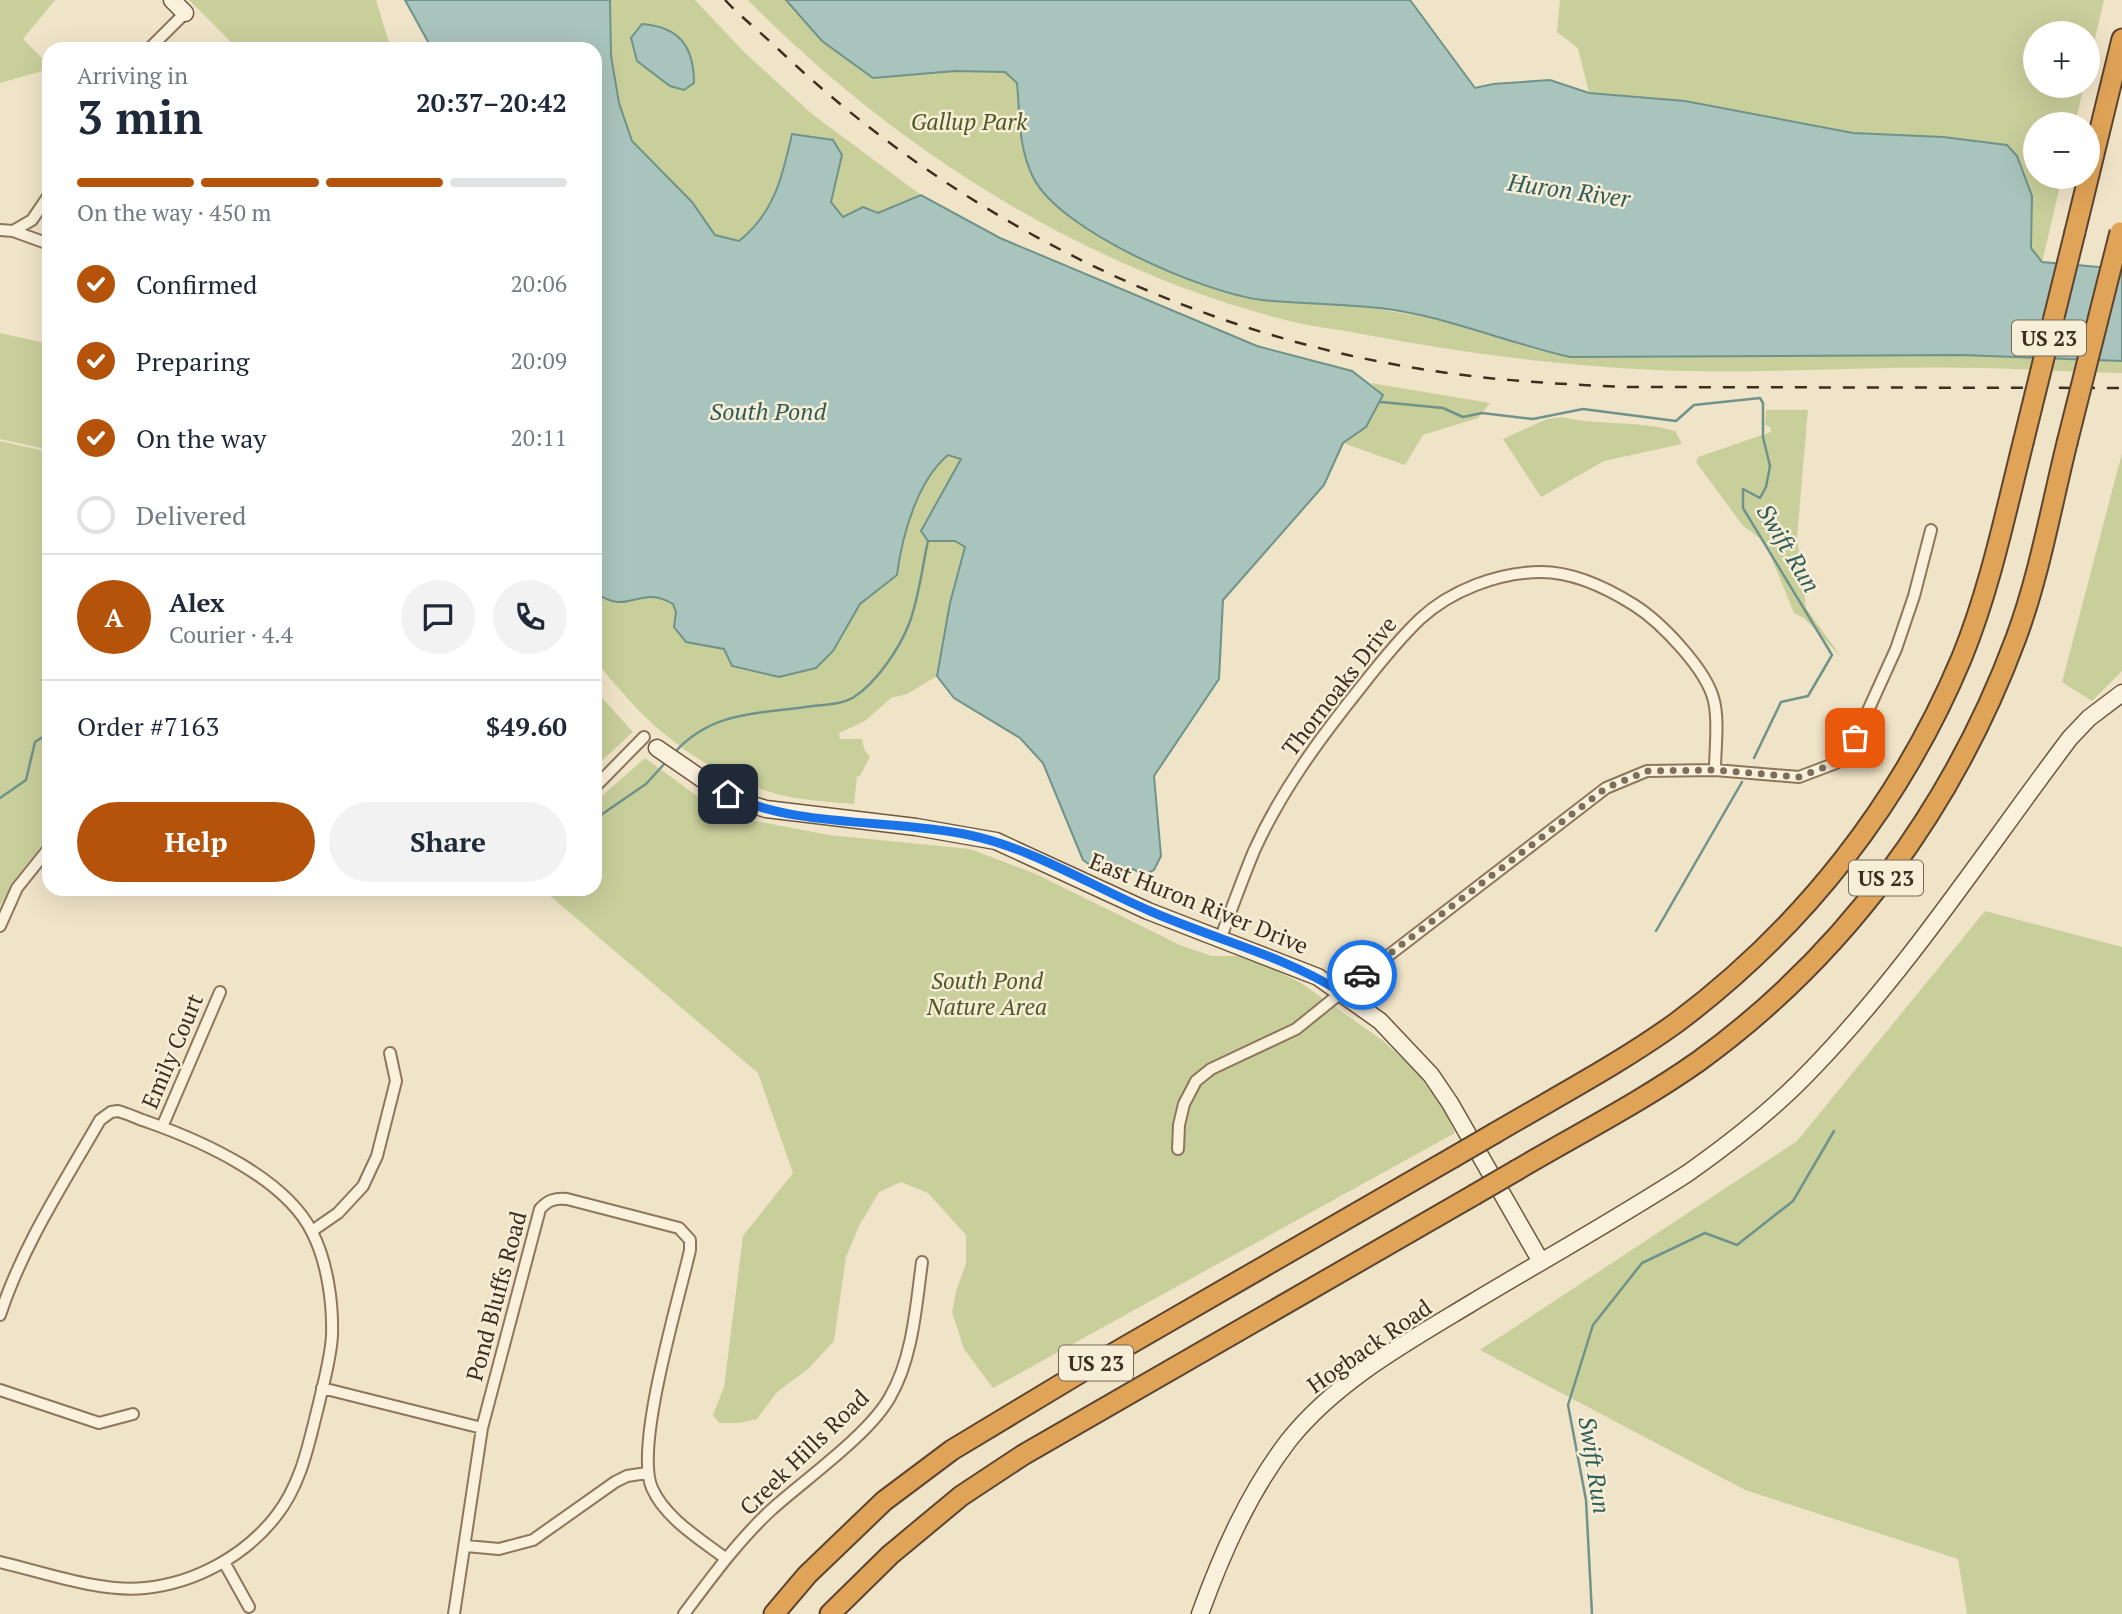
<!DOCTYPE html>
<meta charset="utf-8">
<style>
body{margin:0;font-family:"PT Serif",serif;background:#f2f2f3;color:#1f2937;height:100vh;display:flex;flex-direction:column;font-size:26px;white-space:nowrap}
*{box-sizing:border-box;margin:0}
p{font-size:23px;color:#747a83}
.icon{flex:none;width:38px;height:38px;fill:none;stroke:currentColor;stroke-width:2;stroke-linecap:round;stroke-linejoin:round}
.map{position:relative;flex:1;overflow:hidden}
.side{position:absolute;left:42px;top:42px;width:560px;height:854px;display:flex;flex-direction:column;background:#fff;border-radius:21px;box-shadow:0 7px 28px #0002}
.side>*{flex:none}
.buttons{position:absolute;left:2023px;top:21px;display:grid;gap:14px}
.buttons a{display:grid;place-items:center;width:77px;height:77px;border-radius:50%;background:#fff;box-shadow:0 7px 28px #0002;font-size:35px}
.pin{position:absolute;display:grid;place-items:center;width:60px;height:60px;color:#fff;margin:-30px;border-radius:14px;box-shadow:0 4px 10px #0006}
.courier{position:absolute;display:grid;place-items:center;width:70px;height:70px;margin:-35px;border:5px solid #1a73e8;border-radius:50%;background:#fff;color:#222;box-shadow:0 2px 9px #0007}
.overview em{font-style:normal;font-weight:800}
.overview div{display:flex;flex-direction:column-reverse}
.overview{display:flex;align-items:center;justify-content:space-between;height:119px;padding:0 35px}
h1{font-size:46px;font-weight:800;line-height:52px}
.bar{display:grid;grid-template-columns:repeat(4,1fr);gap:10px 7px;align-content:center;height:84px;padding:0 35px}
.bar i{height:9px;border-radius:5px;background:#e0e1e3}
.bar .selected{background:#b45309}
.bar p{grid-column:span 4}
.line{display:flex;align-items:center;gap:18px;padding:0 35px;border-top:2px solid #e0e1e3}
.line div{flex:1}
.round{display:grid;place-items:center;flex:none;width:74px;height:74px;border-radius:37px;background:#f2f2f3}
ol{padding:0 35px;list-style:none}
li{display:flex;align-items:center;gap:21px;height:77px}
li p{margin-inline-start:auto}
li .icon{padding:7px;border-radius:50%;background:#b45309;color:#fff;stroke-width:4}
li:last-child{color:#747a83}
li i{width:38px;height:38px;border:4px solid #e0e1e3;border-radius:50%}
.cta{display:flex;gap:14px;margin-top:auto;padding:14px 35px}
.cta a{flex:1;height:80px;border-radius:42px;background:#b45309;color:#fff;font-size:28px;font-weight:800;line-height:80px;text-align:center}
.cta a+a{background:#f2f2f3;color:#1f2937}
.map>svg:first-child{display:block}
.green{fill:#c9cf9b}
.water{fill:#a9c4bc;stroke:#6f938a;stroke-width:2}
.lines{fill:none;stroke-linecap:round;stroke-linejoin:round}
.stream{stroke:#6f938a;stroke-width:2.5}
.minor-casing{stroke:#8d765c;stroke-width:14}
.secondary-casing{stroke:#6f573f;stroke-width:19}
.motorway-casing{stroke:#5b4430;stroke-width:23}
.minor{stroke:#faf1dc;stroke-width:10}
.secondary{stroke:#faf1dc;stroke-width:16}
.motorway{stroke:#e0a458;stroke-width:19}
.rail{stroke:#3d2e20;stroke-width:2.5;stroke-dasharray:12 12;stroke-linecap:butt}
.motorway-bridge-casing{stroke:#5b4430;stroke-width:23;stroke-linecap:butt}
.motorway-bridge{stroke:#e0a458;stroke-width:19}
.done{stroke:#7c6e5b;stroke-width:7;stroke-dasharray:0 12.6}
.route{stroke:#1a73e8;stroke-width:9}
.labels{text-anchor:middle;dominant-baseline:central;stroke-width:5;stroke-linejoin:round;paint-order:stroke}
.shield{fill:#f7eed8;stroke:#756857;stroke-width:2}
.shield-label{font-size:21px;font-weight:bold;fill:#3d2e20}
.park-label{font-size:23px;font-style:italic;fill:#4d5a26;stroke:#f7eed8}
.street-label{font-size:23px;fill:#3d2e20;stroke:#f7eed8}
.water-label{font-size:24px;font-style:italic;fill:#2f5d5a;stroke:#f7eed8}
</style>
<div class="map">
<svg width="2122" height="1614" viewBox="0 0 2122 1614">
<rect width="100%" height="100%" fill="#f0e4c8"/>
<path class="green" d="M0,0h55l-32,39 26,26v4l-49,14z
M189,0h187l15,49h-153z
M610,0h85l49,52 68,62 109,81 -43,18 -15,-6 -20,10 -12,-15 11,-47 -9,-15 -40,-6c-12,44 -18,77 -54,107l-24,-6 -23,-33 -60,-61 -13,-38 -8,-47z
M748,0h38l36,41 51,37 82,-7h49l13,12 3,26 25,86 46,36 260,74 94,15 92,30 33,7 392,-2 160,6v12c-47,-1 -94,-4 -141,-5 -108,-3 -217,7 -325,2 -100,-5 -197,-17 -294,-36 -24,-5 -49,-7 -73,-13 -205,-52 -394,-172 -541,-321z
M1560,0h544l-16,69v-36h-53v53h49l-9,38h-40v53h27l-20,86 -11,-15 1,-52 -25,-51 -64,-8 -90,-4 -168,-32 -96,-8 -11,-45 -21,-16z
M0,333l49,11v106l-49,-11z
M1371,383l119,20 -12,15 -55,17 -18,30 -62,-22c19,-12 32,-27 40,-48z
M1766,410h42l-11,127 9,71 36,50 -38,-40 -10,-5 -29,-71 -22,-16 -47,-64 2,-5 73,-25 -1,-5 -5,-2z
M1562,417c38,9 76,3 113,14l7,13 -78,17 -63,36 -38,-58 44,-20z
M0,441l49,11v384l-30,38 -19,32z
M2122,453v218l-30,30 -30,-19z
M948,455l14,4 -41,72 8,10h26l10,6 -15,56 -13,73 -30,18 -16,4 -26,23 -26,12 1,6h22l2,10 6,8 -10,19h-3l-3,28c-21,-2 -43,-3 -64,-7 -62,-13 -120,-51 -162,-98 -10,-13 -27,-27 -32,-43 -5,-13 -1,-48 -1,-64 34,26 44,-9 78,12l3,8 157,39 27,-47 37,-29c5,-40 20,-93 51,-120z
M595,690l38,42 -38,35z
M645,758l52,38 53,24 79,15 141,14 66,25 144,71 32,11h26l33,12 30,15 81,57 34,31 29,40 10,22 -462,255 -29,-39 -12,-37 5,-24 9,-24v-29l-38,-42 -27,-11 -22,10 -20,34 -13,31 -12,84 -26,28 -31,23 -20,27 -17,4h-21l-6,-8 11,-28 19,-151 50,-63 -35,-100 -216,-184h53v-87z
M1985,911l137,36v667h-155l-9,-55 -213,-69 -265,-140 317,-209z"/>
<path class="water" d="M405,0h205l1,56 8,47 13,38 60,61 23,33 24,6c36,-29 43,-64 53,-107l41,6 9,15 -11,47 12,15 20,-10 15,6 43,-18 79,43 257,108 95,25 31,24 -17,32 -23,16 -19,42 -101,115 -4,79 -65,97 7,80 -7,14 -10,5 -11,-6c-22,7 -32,5 -50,-9l-40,-97 -23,-25 -66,-40 -17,-22 13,-73 15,-56 -10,-6h-27l-7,-10 40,-72 -13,-4c-31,26 -46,81 -51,120l-37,29 -27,47 -17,17 -37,9 -47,-11 -8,-17 -38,-7 -12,-15 2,-15 -3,-8c-34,-21 -44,14 -78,-12v-543h-163z
M786,0h624l65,88 18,-4 57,-4 39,13 96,8 168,32 90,4 64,8 10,11 15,40 -1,52 11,14 80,7v92l-160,-6 -392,2c-58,-13 -112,-36 -170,-46 -46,-8 -92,-6 -138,-11 -58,-7 -203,-69 -229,-123 -15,-30 -13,-62 -16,-94l-12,-11 -50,-1 -82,7 -51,-37z
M642,24c38,3 52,23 52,59l-10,7 -14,-4 -33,-25 -6,-23z"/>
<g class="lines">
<path class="stream" d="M1381,402l62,6 20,9 19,-4 51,6 50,-10 93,12 18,-16 66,-7 3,5v34l7,29 -4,21 -6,11 -17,-9v19l89,147 -24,41 -27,6 -27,56
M675,752c38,-42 85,-38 138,-46 13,-1 30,-2 41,-9 23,-15 45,-48 55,-73 10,-26 13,-56 19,-83
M0,798l26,-18 9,-38 14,-9
M595,819l51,-35 20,-22
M1656,931l86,-149
M1592,1614l-6,-114 -18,-95 25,-80 49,-62 63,-30 32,12 56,-44 41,-70"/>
<g class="minor-casing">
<path id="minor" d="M149,49l36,-36
M0,230l13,1 36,13
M13,231l19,-11 17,-25
M595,787l49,-50
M0,926l17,-38 32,-40
M1220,940c11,-30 22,-60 34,-89 27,-60 66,-113 107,-164 18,-23 37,-47 59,-68 30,-28 78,-47 121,-47 33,0 66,16 93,33 27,17 73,65 80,96 5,21 1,47 1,69
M162,1127l58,-135
M1178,1149l1,-24 5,-21 12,-23 15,-12 85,-40 62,-50 248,-191 41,-17 68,-1 84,7 37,-14 12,-12 13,-25 35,-77 18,-53 17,-66
M312,1231l26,-18 25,-27 14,-30 19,-75 -6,-28
M0,1315c23,-70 64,-132 100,-195l11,-8 7,-1c11,3 20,8 30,11 54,19 137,56 164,110 15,29 21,70 20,103 -1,22 -8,46 -13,68 -10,39 -17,80 -43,113 -31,40 -81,67 -131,72 -44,5 -102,-16 -145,-26
M322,1388l160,40
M0,1390l99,33 34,-9
M466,1546l33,3 34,-9 82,-58 12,-6 20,-3
M224,1562l25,45
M454,1614l28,-186 58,-219c8,-9 15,-11 27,-10l112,29 11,12v10c-11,49 -56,197 -38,238 13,30 48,51 73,70
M684,1614c27,-36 53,-72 86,-103 34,-31 99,-76 120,-114 23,-40 26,-91 32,-135"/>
</g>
<g class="secondary-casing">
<path id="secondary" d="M172,0l13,13
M657,748l58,40 25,13 26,8 150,18 80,14 152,70 170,66 62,44 51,54 19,28 90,157
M1200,1614c22,-61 49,-122 89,-174 47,-59 118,-98 181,-136 73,-44 147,-85 218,-131 44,-31 86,-64 123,-103 97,-100 175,-221 259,-332l19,-20 33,-25"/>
</g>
<g class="motorway-casing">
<path id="motorway" d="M2075,232l47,-193
M1495,1133c61,-36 124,-69 181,-110 127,-95 225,-220 286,-366 28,-69 43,-142 61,-214
M1517,1170c61,-36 124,-68 182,-109 146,-106 254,-254 317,-423 23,-62 35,-130 51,-195
M774,1614l33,-39 77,-74 68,-51 131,-79 369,-213
M830,1614l60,-59 71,-59 62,-41 451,-260"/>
</g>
<use href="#minor" class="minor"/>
<use href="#secondary" class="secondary"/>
<use href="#motorway" class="motorway"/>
<path class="rail" d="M725,0c16,17 34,31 51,47 174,166 400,282 639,321 70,12 140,16 211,19l496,1"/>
<g class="motorway-bridge-casing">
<path id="motorway-bridge" d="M2023,443l52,-211
M2067,443l53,-211
M1452,1158l43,-25
M1474,1195l43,-25"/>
</g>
<use href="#motorway-bridge" class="motorway-bridge"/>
</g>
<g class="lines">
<path class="done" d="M1362,975l244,-187 41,-17 68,-1 84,7 37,-14 12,-12 7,-13"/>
<path class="route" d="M728,794c63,34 169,25 241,41 63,13 122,51 181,76 63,28 133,44 191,81l21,-17"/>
</g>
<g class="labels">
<g class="shield">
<rect x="2012" y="320.5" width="74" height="35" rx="5"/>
<rect x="1849" y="860.5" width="74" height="35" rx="5"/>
<rect x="1059" y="1345.5" width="74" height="35" rx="5"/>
</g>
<g class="shield-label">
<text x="2049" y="338">US 23</text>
<text x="1886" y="878">US 23</text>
<text x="1096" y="1363">US 23</text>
</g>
<g class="park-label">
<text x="969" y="121">Gallup Park</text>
<text x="987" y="980">South Pond<tspan x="987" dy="26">Nature Area</tspan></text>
</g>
<g class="street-label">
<text transform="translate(1339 686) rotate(-52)">Thornoaks Drive</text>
<text transform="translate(1199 903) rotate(22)">East Huron River Drive</text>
<text transform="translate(172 1051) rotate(-67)">Emily Court</text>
<text transform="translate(496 1296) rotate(-75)">Pond Bluffs Road</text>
<text transform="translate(1369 1346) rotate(-35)">Hogback Road</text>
<text transform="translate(804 1452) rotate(-44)">Creek Hills Road</text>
</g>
<g class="water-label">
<text transform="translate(1569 190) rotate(8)">Huron River</text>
<text x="768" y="411">South Pond</text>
<text transform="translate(1789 548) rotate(59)">Swift Run</text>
<text transform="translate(1595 1465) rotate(81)">Swift Run</text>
</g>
</g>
</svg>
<div class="buttons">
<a>+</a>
<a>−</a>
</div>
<div class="pin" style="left:1855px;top:738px;background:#ea580c"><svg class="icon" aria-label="bag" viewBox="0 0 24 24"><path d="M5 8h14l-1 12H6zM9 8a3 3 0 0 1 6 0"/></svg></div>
<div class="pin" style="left:728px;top:794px;background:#1f2937"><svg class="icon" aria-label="home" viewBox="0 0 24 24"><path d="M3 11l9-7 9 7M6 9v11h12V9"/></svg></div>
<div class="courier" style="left:1362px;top:975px"><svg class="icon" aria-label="car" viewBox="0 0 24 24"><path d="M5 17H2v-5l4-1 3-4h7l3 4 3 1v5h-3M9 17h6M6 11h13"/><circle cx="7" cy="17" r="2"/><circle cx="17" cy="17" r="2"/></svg></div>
<section class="side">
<div class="overview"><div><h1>3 min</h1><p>Arriving in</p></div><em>20:37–20:42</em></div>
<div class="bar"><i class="selected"></i><i class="selected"></i><i class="selected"></i><i></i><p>On the way · 450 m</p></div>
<ol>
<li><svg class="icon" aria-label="check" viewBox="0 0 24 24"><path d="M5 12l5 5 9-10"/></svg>Confirmed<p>20:06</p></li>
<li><svg class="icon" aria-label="check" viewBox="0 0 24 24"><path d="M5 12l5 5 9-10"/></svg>Preparing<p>20:09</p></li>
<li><svg class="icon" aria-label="check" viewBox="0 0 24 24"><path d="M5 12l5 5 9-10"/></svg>On the way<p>20:11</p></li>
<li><i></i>Delivered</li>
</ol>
<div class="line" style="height:126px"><b class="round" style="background:#b45309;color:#fff">A</b><div><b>Alex</b><p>Courier · 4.4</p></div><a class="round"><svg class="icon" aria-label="chat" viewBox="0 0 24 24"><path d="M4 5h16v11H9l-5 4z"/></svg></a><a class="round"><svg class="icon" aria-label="phone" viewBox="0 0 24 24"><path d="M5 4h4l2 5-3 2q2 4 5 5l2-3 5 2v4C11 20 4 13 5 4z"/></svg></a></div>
<div class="line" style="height:91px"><div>Order #7163</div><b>$49.60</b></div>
<div class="cta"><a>Help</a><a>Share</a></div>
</section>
</div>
